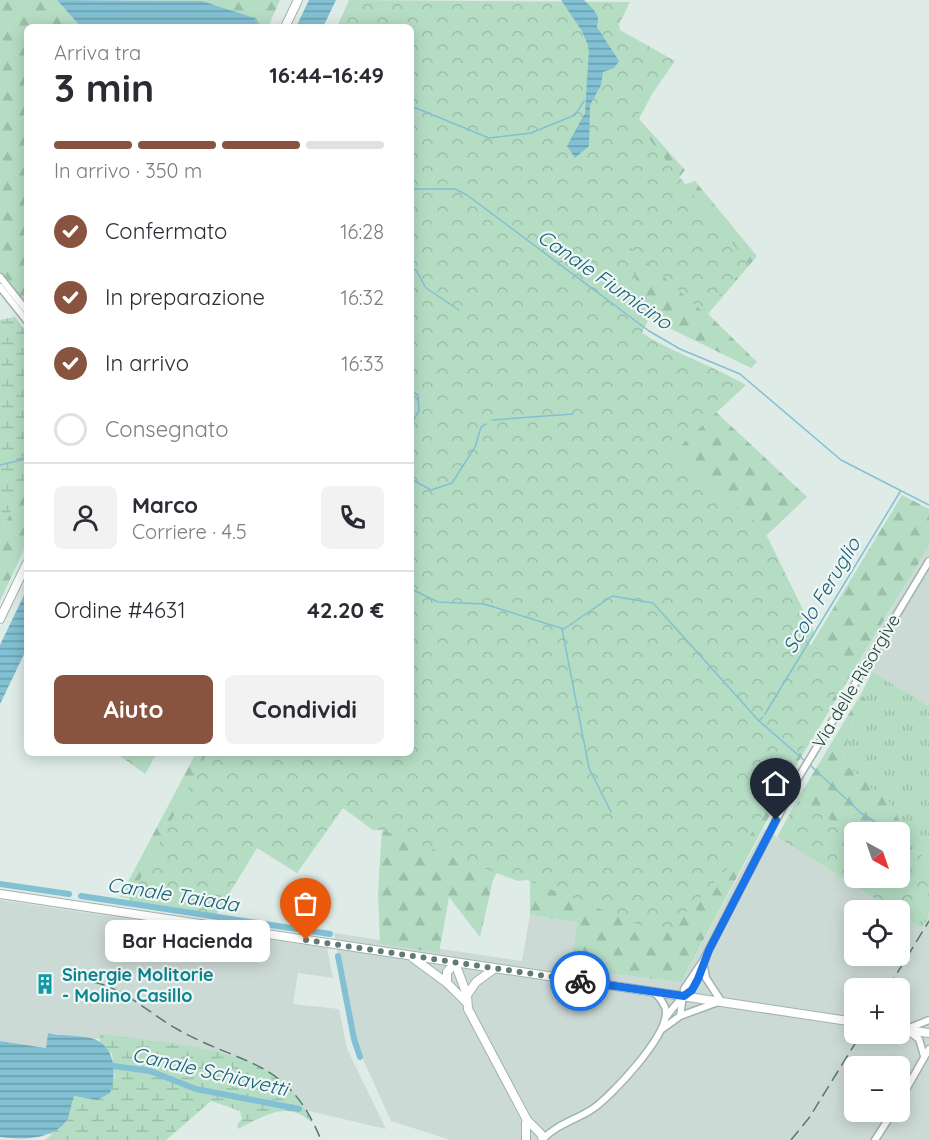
<!DOCTYPE html>
<html lang="it">
<meta charset="utf-8">
<style>
body{margin:0;font-family:Quicksand,sans-serif;background:#f2f2f3;color:#2b2b33;height:100vh;display:flex;flex-direction:column;font-size:22px;white-space:nowrap}
*{box-sizing:border-box;margin:0}
p{font-size:20px;color:#7c7c81}
.icon{flex:none;width:33px;height:33px;fill:none;stroke:currentColor;stroke-width:2;stroke-linecap:round;stroke-linejoin:round}
.map{position:relative;flex:1;overflow:hidden}
.details{position:absolute;left:24px;top:24px;width:390px;height:732px;display:flex;flex-direction:column;background:#fff;border-radius:9px;box-shadow:0 3px 15px #0003}
.details>*{flex:none}
.needle{width:39px;rotate:140deg}
.fabs{position:absolute;left:844px;top:822px;display:grid;gap:12px}
.fabs a{display:grid;place-items:center;width:66px;height:66px;border-radius:9px;background:#fff;box-shadow:0 3px 15px #0003;font-size:30px}
.pin{position:absolute;display:grid;place-items:center;width:51px;height:51px;color:#fff;margin:-62px -26px;border-radius:50% 50% 50% 0;rotate:-45deg;box-shadow:0 0 6px #0007}
.pin .icon{rotate:45deg}
.courier{position:absolute;display:grid;place-items:center;width:60px;height:60px;margin:-30px;border:4px solid #1a73e8;border-radius:50%;background:#fff;color:#222;box-shadow:0 2px 8px #0007}
.bubble{position:absolute;height:42px;border-radius:9px;background:#fff;box-shadow:0 3px 15px #0003;font-size:20px;font-weight:700;line-height:42px;text-align:center}
.overview em{font-style:normal;font-weight:700}
.overview div{display:flex;flex-direction:column-reverse}
.overview{display:flex;align-items:center;justify-content:space-between;height:102px;padding:0 30px}
h1{font-size:39px;font-weight:700;line-height:45px}
.bar{display:grid;grid-template-columns:repeat(4,1fr);gap:9px 6px;align-content:center;height:72px;padding:0 30px}
.bar i{height:8px;border-radius:4px;background:#e1e1e2}
.bar .selected{background:#88543f}
.bar p{grid-column:span 4}
.line{display:flex;align-items:center;gap:15px;padding:0 30px;border-top:2px solid #e1e1e2}
.line div{flex:1}
.round{display:grid;place-items:center;flex:none;width:63px;height:63px;border-radius:9px;background:#f2f2f3}
ol{padding:0 30px;list-style:none}
li{display:flex;align-items:center;gap:18px;height:66px}
li p{margin-inline-start:auto}
li .icon{padding:6px;border-radius:50%;background:#88543f;color:#fff;stroke-width:4}
li:last-child{color:#7c7c81}
li i{width:33px;height:33px;border:3px solid #e1e1e2;border-radius:50%}
.cta{display:flex;gap:12px;margin-top:auto;padding:12px 30px}
.cta a{flex:1;height:69px;border-radius:9px;background:#88543f;color:#fff;font-size:24px;font-weight:700;line-height:69px;text-align:center}
.cta a+a{background:#f2f2f3;color:#2b2b33}
.map>svg:first-child{display:block}
.built{fill:#ccdad5;fill-rule:evenodd}
.grass{fill:url(#grass-tufts)}
.forest{fill:url(#forest-firs)}
.wetland{fill:url(#wetland-marsh)}
.park{fill:url(#park-crowns)}
.water{fill:url(#water-rules)}
.lines{fill:none;stroke-linecap:round;stroke-linejoin:round}
.stream{stroke:#82c0d3;stroke-width:1.5}
.canal{stroke:#82c0d3;stroke-width:6}
.minor-casing{stroke:#a1b3ae;stroke-width:9}
.tertiary-casing{stroke:#a1b3ae;stroke-width:10}
.minor{stroke:#fff;stroke-width:6}
.tertiary{stroke:#fff;stroke-width:8}
.rail{stroke:#597772;stroke-width:1.5;stroke-dasharray:12 6;stroke-linecap:butt}
.done{stroke:#627974;stroke-width:6;stroke-dasharray:0 10.8}
.route{stroke:#1a73e8;stroke-width:8}
.labels{text-anchor:middle;dominant-baseline:central;stroke-width:4.5;stroke-linejoin:round;paint-order:stroke}
.street-label{font-size:18px;fill:#1f3b36;stroke:#eff7f4}
.culture-label{font-size:18px;font-weight:bold;fill:#0d838f;stroke:#eff7f4;text-anchor:start}
.water-label{font-size:20px;font-style:italic;fill:#166079;stroke:#eff7f4}
</style>
<div class="map">
<svg width="929" height="1140" viewBox="0 0 929 1140">
<defs>
<pattern id="grass-tufts" width="24" height="20" patternUnits="userSpaceOnUse" patternTransform="scale(1.5)"><rect width="24" height="20" fill="#b5ddc4"/><path d="M3 7l-1-3M5 7V3M7 7l1-3M15 17l-1-3M17 17v-4M19 17l1-3" fill="none" stroke="#9bbfa9"/></pattern>
<pattern id="forest-firs" width="22" height="20" patternUnits="userSpaceOnUse" patternTransform="scale(1.5)"><rect width="22" height="20" fill="#b5ddc4"/><path d="M5 1l3.5 6h-7zM16 11l3.5 6h-7z" fill="#9bbfa9"/></pattern>
<pattern id="wetland-marsh" width="20" height="14" patternUnits="userSpaceOnUse" patternTransform="scale(1.5)"><rect width="20" height="14" fill="#b5ddc4"/><path d="M1 5h8M5 5V1M11 12h8M15 12V8" fill="none" stroke="#9bbfa9"/></pattern>
<pattern id="park-crowns" width="20" height="18" patternUnits="userSpaceOnUse" patternTransform="scale(1.5)"><rect width="20" height="18" fill="#b5ddc4"/><path d="M2 6a3 3 0 1 1 6 0M12 15a3 3 0 1 1 6 0" fill="none" stroke="#9bbfa9"/></pattern>
<pattern id="water-rules" width="6" height="5" patternUnits="userSpaceOnUse" patternTransform="scale(1.5)"><rect width="6" height="5" fill="#82c0d3"/><path d="M0 2.5h6" fill="none" stroke="#6a9dac"/></pattern>
</defs>
<rect width="100%" height="100%" fill="#deebe6"/>
<path class="built" d="M929,546v160l-71,-41z
M764,829l129,81h-38v46h45v-41l22,13 7,-12v224h-478l-60,-19 -37,-82 -20,-106 188,28 8,-46 47,7 -7,47 111,13zM855,988h45v46h-45zM855,1066h45v46h-45z
M0,900l327,48 6,30 -35,-5 -5,31 46,5 8,40 39,80 -192,-45 -95,-45 -51,-6 -2,15 -46,-7z"/>
<path class="grass" d="M872,672l57,34v154l-16,-10 -8,1 -5,-3 2,-16 -32,-44 -28,-26 11,-42 14,-19 -6,-7z
M929,892v24l-7,12 -11,-6z"/>
<path class="forest" d="M0,0h57l24,27h-54v278l-27,-33z
M123,0h157l-12,27h-11l-2,-9 -53,-17z
M613,26l55,37 -29,56 46,51 -8,10 3,6 15,-5 62,75 -49,58 49,48 -6,6 -96,-47 -97,-77z
M716,412l91,85 -76,72 -71,-104z
M27,486v57l-27,58v-67l19,-39z
M902,495l27,14v37l-132,218 -116,218 -111,-13 7,-47 -47,-7v-39l235,-155z
M861,694l6,7 -14,19 -11,42 15,12 9,-1 7,10 -3,5c20,7 28,25 32,44l-2,3v-3h-26l-19,-8 -12,4 -46,-28z
M196,753h157l146,116 -6,11 -13,57 -31,-40 -10,56 -59,-9 -2,-52 4,-62h-9l-31,-24 -83,39 -46,67 -93,-15z"/>
<path class="wetland" d="M15,317l12,16v153l-8,9 -19,39v-214z
M100,1034c46,6 130,13 168,37 20,13 34,31 45,52 -27,-24 -48,-7 -75,6l-1,-4 5,-6 -2,-8 -29,-10 -45,39h-121l5,-4 24,-40 23,4 18,-23 -3,-23 -12,-11z"/>
<path class="park" d="M349,0l281,2 -11,22 1,6 55,31 -41,59 115,144 -46,48 -80,-71 26,77 -7,15c33,21 70,32 104,52l-73,68 90,75 51,104 -6,11 42,27 -114,189 -71,76 -138,-55 -9,1 -136,-51h-9l-30,-22 -46,65 -40,-25 -41,67 -88,-13 79,-149h204v-726h-74z
M116,753h41l-12,21z
M797,800l46,28 12,-4 19,8h-19v46h45v-30l5,3 8,-1 16,10v32l-18,30 -11,-7v-5h-7l-116,-73z"/>
<path class="water" d="M57,0l145,1 53,17 2,9h-176z
M309,0h27l-13,27h-27z
M561,0h23l10,10 4,7 -1,10 22,34 -5,7 -11,4 -2,13 -11,20 -1,41 -14,12 -8,-12 18,-33 4,-65 -7,-17z
M27,589v59l-27,56v-59z
M48,1033c14,3 29,2 43,5 25,7 26,35 19,55l-13,7 -23,-4c-3,8 -4,17 -7,24 -14,20 -44,20 -67,17v-96l46,7z"/>
<g class="lines">
<path class="stream" d="M411,106l78,32 42,-5 44,-18 9,-14
M411,189h44l12,6 182,136 31,18 60,25 101,86 88,45
M411,268l5,2 10,18 33,22
M411,391l7,4 1,16 -8,13
M492,420l81,-6
M0,465l25,-6
M411,479l20,11 21,-7 23,-36 6,-20 5,-3
M411,589l27,13 46,2 80,25 48,-33 41,7 106,118 4,-4
M562,629l27,139 22,44
M765,714l135,-222
M759,721l46,40
M809,764l52,49 30,19"/>
<path class="canal" d="M0,884l69,10
M81,896l249,38
M338,956l16,83 6,18
M113,1066l37,5 46,18 103,20"/>
<g class="minor-casing">
<path id="minor" d="M0,277l27,34
M0,287l27,34
M667,1016c15,-22 28,-23 35,-52
M680,1016l4,-27 19,-28 94,-181 132,-219
M662,1029l18,-13 41,-15 -15,-23 -3,-17
M907,1029l22,-9
M907,1030l12,9 5,17
M900,1100l29,-51
M543,1139c13,-14 32,-19 48,-29 20,-13 77,-74 75,-99 -1,-7 -7,-14 -12,-19
M875,1140l18,-28"/>
</g>
<g class="tertiary-casing">
<path id="tertiary" d="M285,27l13,-27
M0,619l27,-56
M0,894l855,128
M413,958l34,25 19,19
M455,963l12,32 1,14 59,111 14,14 2,6
M447,983v-11l8,-9
M467,995l9,-13 18,-13
M900,1029l29,4
M526,1123v17"/>
</g>
<use href="#minor" class="minor"/>
<use href="#tertiary" class="tertiary"/>
<path class="rail" d="M93,982c31,6 57,32 84,47 65,37 111,29 144,111
M888,988l41,-67
M791,1140l18,-22 52,-84"/>
</g>
<g class="lines">
<path class="done" d="M306,940l274,41"/>
<path class="route" d="M580,981l104,15 8,-6 6,-11 11,-29 67,-130"/>
</g>
<defs>
<g id="building-bare" transform="scale(1.62)"><path d="M-4-6H4V6H1V3H-1V6H-4ZM-2.5-4.3h1.7v1.8h-1.7ZM.8-4.3h1.7v1.8H.8ZM-2.5-1h1.7V.8h-1.7ZM.8-1h1.7V.8H.8Z" fill="#0f9aa8" stroke="#eff7f4" stroke-width="2.5" paint-order="stroke"/></g>
</defs>
<g fill-rule="evenodd">
<use href="#building-bare" x="45" y="984"/>
</g>
<g class="labels">
<g class="street-label">
<text transform="translate(856 681) rotate(-59)">Via delle Risorgive</text>
</g>
<g class="culture-label">
<text x="62" y="974">Sinergie Molitorie<tspan x="62" dy="21">- Molino Casillo</tspan></text>
</g>
<g class="water-label">
<text transform="translate(605 279) rotate(35)">Canale Fiumicino</text>
<text transform="translate(821 595) rotate(-59)">Scolo Feruglio</text>
<text transform="translate(173 894) rotate(9)">Canale Taiada</text>
<text transform="translate(210 1071) rotate(13)">Canale Schiavetti</text>
</g>
</g>
</svg>
<div class="fabs">
<a><svg class="needle" viewBox="-14 -14 28 28"><path d="M0-13l5 13h-10z" fill="#e53935"/><path d="M0 13l5-13h-10z" fill="#7c7c81"/></svg></a>
<a><svg class="icon" aria-label="locate" viewBox="0 0 24 24"><circle cx="12" cy="12" r="6"/><path d="M12 2v4M12 18v4M2 12h4M18 12h4"/></svg></a>
<a>+</a>
<a>−</a>
</div>
<div class="pin" style="left:306px;top:940px;background:#ea580c"><svg class="icon" aria-label="bag" viewBox="0 0 24 24"><path d="M5 8h14l-1 12H6zM9 8a3 3 0 0 1 6 0"/></svg></div>
<div class="pin" style="left:776px;top:820px;background:#1f2937"><svg class="icon" aria-label="home" viewBox="0 0 24 24"><path d="M3 11l9-7 9 7M6 9v11h12V9"/></svg></div>
<div class="courier" style="left:580px;top:981px"><svg class="icon" aria-label="bike" viewBox="0 0 24 24"><circle cx="6" cy="16" r="4"/><circle cx="18" cy="16" r="4"/><path d="M6 16l4-8h5l3 8M10 8l3 8H6M13 5h3"/></svg></div>
<div class="bubble" style="left:105px;top:920px;width:165px">Bar Hacienda</div>
<section class="details">
<div class="overview"><div><h1>3 min</h1><p>Arriva tra</p></div><em>16:44–16:49</em></div>
<div class="bar"><i class="selected"></i><i class="selected"></i><i class="selected"></i><i></i><p>In arrivo · 350 m</p></div>
<ol>
<li><svg class="icon" aria-label="check" viewBox="0 0 24 24"><path d="M5 12l5 5 9-10"/></svg>Confermato<p>16:28</p></li>
<li><svg class="icon" aria-label="check" viewBox="0 0 24 24"><path d="M5 12l5 5 9-10"/></svg>In preparazione<p>16:32</p></li>
<li><svg class="icon" aria-label="check" viewBox="0 0 24 24"><path d="M5 12l5 5 9-10"/></svg>In arrivo<p>16:33</p></li>
<li><i></i>Consegnato</li>
</ol>
<div class="line" style="height:108px"><a class="round"><svg class="icon" aria-label="person" viewBox="0 0 24 24"><circle cx="12" cy="8" r="4"/><path d="M4 21q1-7 8-7t8 7"/></svg></a><div><b>Marco</b><p>Corriere · 4.5</p></div><a class="round"><svg class="icon" aria-label="phone" viewBox="0 0 24 24"><path d="M5 4h4l2 5-3 2q2 4 5 5l2-3 5 2v4C11 20 4 13 5 4z"/></svg></a></div>
<div class="line" style="height:78px"><div>Ordine #4631</div><b>42.20 €</b></div>
<div class="cta"><a>Aiuto</a><a>Condividi</a></div>
</section>
</div>
